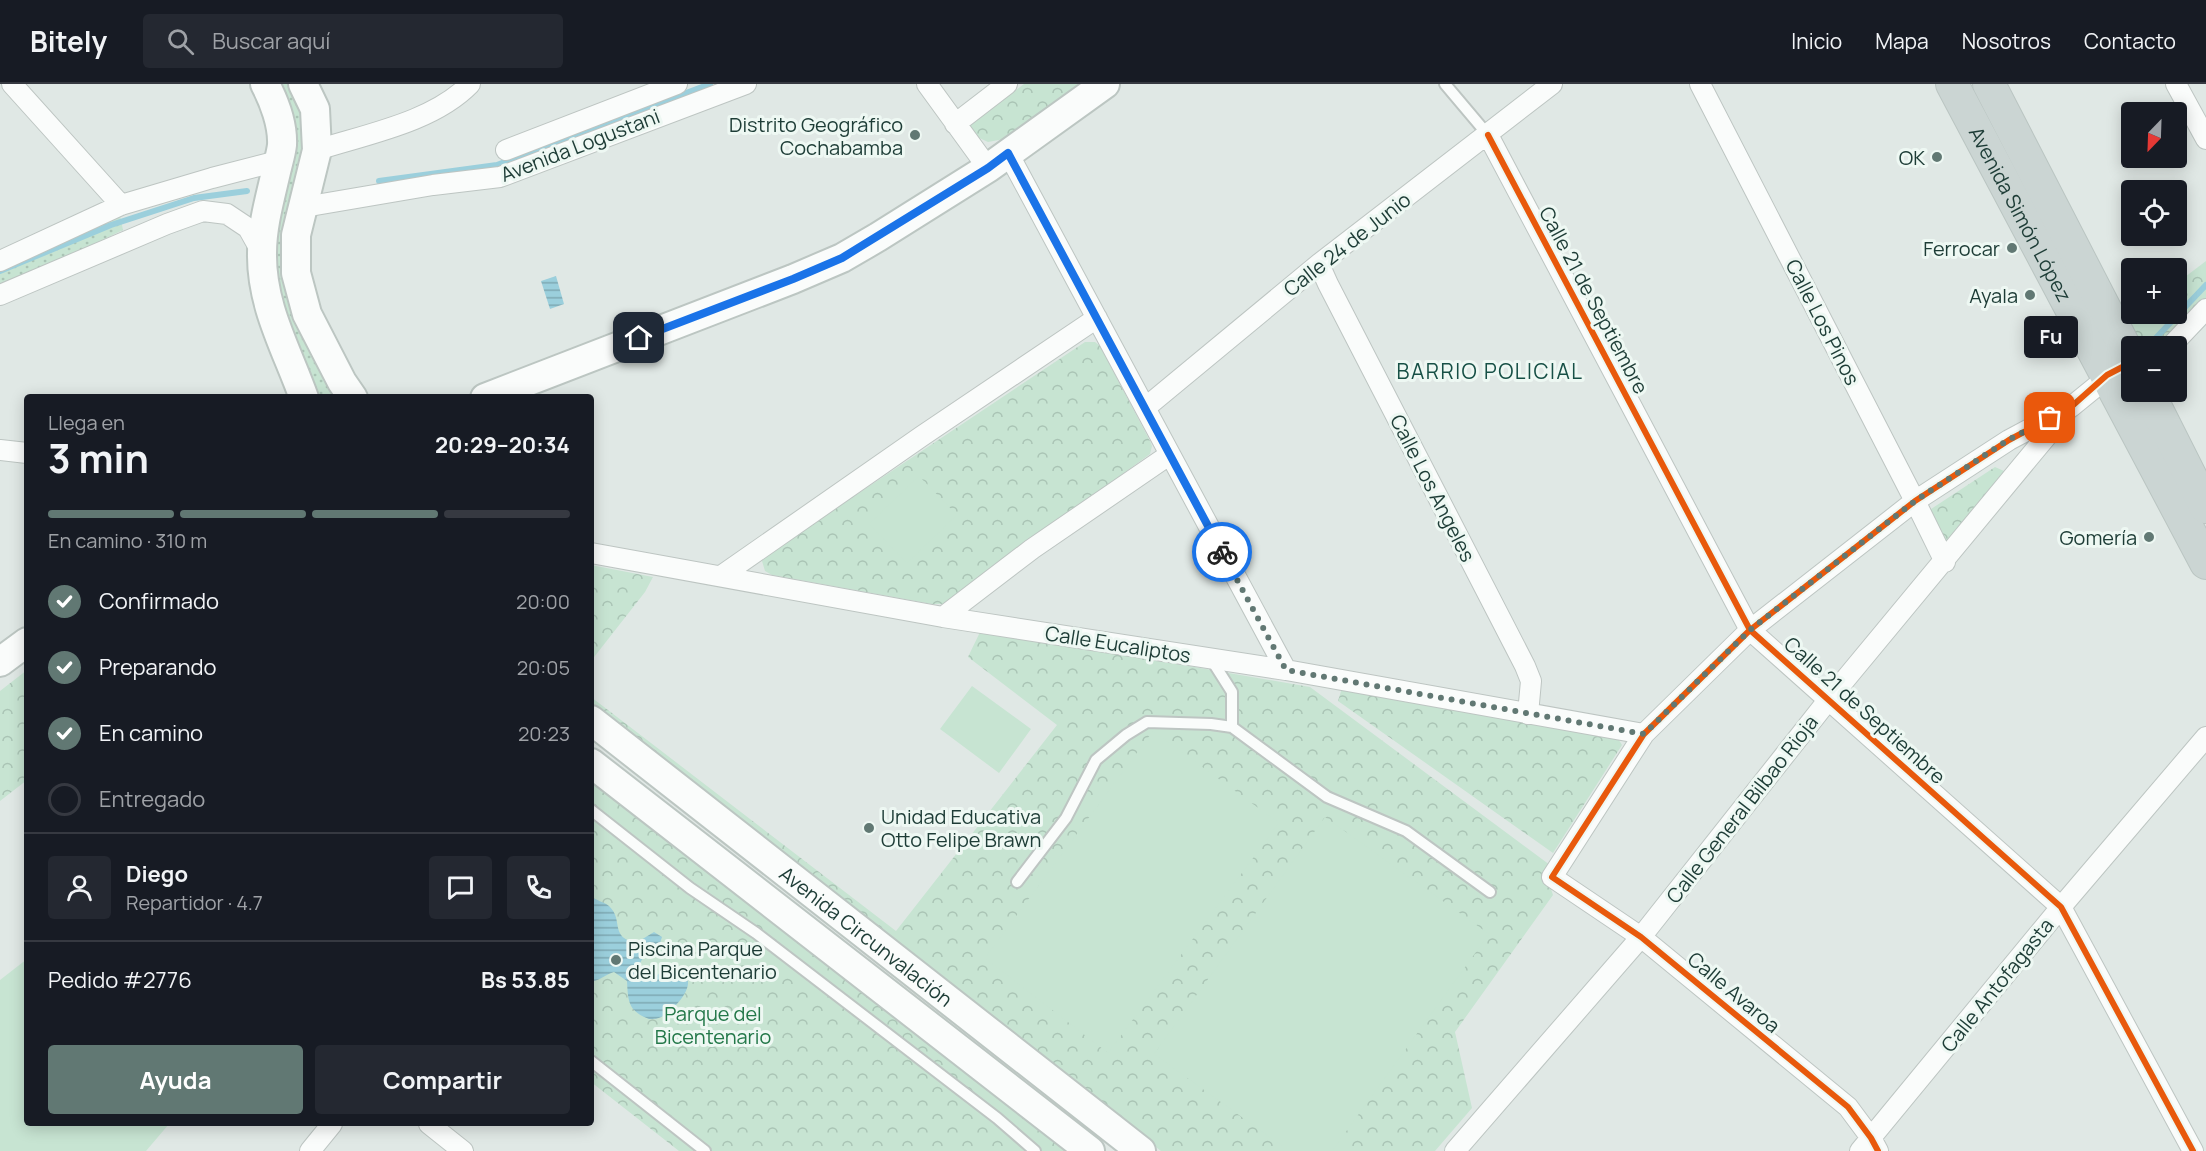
<!DOCTYPE html>
<html lang="es">
<meta charset="utf-8">
<style>
body{margin:0;font-family:Manrope,sans-serif;background:#242831;color:#f1f3f6;height:100vh;display:flex;flex-direction:column;font-size:22px;white-space:nowrap}
*{box-sizing:border-box;margin:0}
p{font-size:20px;color:#9ea1a6}
.icon{flex:none;width:33px;height:33px;fill:none;stroke:currentColor;stroke-width:2;stroke-linecap:round;stroke-linejoin:round}
.map{position:relative;flex:1;overflow:hidden}
.panel{position:absolute;left:24px;top:310px;width:570px;height:732px;display:flex;flex-direction:column;background:#171b24;border-radius:6px;box-shadow:0 3px 15px #0003}
.panel>*{flex:none}
.needle{width:39px;rotate:203deg}
.buttons{position:absolute;left:2121px;top:18px;display:grid;gap:12px}
.buttons a{display:grid;place-items:center;width:66px;height:66px;border-radius:6px;background:#171b24;box-shadow:0 3px 15px #0003;font-size:30px}
.pin{position:absolute;display:grid;place-items:center;width:51px;height:51px;color:#fff;margin:-26px;border-radius:12px;box-shadow:0 3px 9px #0006}
.courier{position:absolute;display:grid;place-items:center;width:60px;height:60px;margin:-30px;border:4px solid #1a73e8;border-radius:50%;background:#fff;color:#222;box-shadow:0 2px 8px #0007}
.bubble{position:absolute;height:42px;border-radius:6px;background:#171b24;box-shadow:0 3px 15px #0003;font-size:20px;font-weight:700;line-height:42px;text-align:center}
.head em{font-style:normal;font-weight:700}
.head div{display:flex;flex-direction:column-reverse}
.head{display:flex;align-items:center;justify-content:space-between;height:102px;padding:0 24px}
h1{font-size:39px;font-weight:700;line-height:45px}
.bar{display:grid;grid-template-columns:repeat(4,1fr);gap:9px 6px;align-content:center;height:72px;padding:0 24px}
.bar i{height:8px;border-radius:4px;background:#363941}
.bar .active{background:#617873}
.bar p{grid-column:span 4}
.line{display:flex;align-items:center;gap:15px;padding:0 24px;border-top:2px solid #363941}
.line div{flex:1}
.round{display:grid;place-items:center;flex:none;width:63px;height:63px;border-radius:6px;background:#242831}
ol{padding:0 24px;list-style:none}
li{display:flex;align-items:center;gap:18px;height:66px}
li p{margin-inline-start:auto}
li .icon{padding:6px;border-radius:50%;background:#617873;color:#fff;stroke-width:4}
li:last-child{color:#9ea1a6}
li i{width:33px;height:33px;border:3px solid #363941;border-radius:50%}
.action{display:flex;gap:12px;margin-top:auto;padding:12px 24px}
.action a{flex:1;height:69px;border-radius:6px;background:#617873;color:#fff;font-size:24px;font-weight:700;line-height:69px;text-align:center}
.action a+a{background:#242831;color:#f1f3f6}
header{display:flex;align-items:center;gap:36px;box-sizing:border-box;height:84px;padding:0 30px;background:#171b24;border-bottom:2px solid #363941}
header strong{font-size:28px}
nav{display:flex;gap:33px;margin-inline-start:auto;font-size:21px}
.search{width:420px;height:54px;background:#242831;display:flex;align-items:center;gap:15px;box-sizing:border-box;padding:0 21px;border-radius:6px;color:#9ea1a6;font-size:22px}
.map>svg:first-child{display:block}
.grass{fill:url(#grass-dots)}
.forest{fill:url(#forest-crowns)}
.pitch{fill:#c7e4d2}
.water{fill:url(#water-rules)}
.lines{fill:none;stroke-linecap:round;stroke-linejoin:round}
.stream{stroke:#9bcfdc;stroke-width:6}
.lane-casing{stroke:#bdc5c2;stroke-width:14}
.street-casing{stroke:#bdc5c2;stroke-width:22}
.secondary-casing{stroke:#bcc6c2;stroke-width:32}
.primary-casing{stroke:#bac5c2;stroke-width:34}
.lane{stroke:#fafcfb;stroke-width:10}
.street{stroke:#fafcfb;stroke-width:20}
.secondary{stroke:#fafcfb;stroke-width:28}
.primary{stroke:#cbd5d3;stroke-width:32}
.cycleway-casing{stroke:#eef8f3;stroke-width:10}
.cycleway{stroke:#e8590c;stroke-width:6}
.done{stroke:#617873;stroke-width:6;stroke-dasharray:0 10.8}
.route{stroke:#1a73e8;stroke-width:8}
.poi-dot{fill:#617873;stroke:#eef8f3;stroke-width:2}
.labels{text-anchor:middle;dominant-baseline:central;stroke-width:6;stroke-linejoin:round;paint-order:stroke}
.poi-label{font-size:20px;fill:#1d3c36;stroke:#eef8f3;text-anchor:end}
.street-label{font-size:20px;fill:#1d3c36;stroke:#eef8f3}
.park-label{font-size:20px;fill:#237849;stroke:#eef8f3}
.neighbourhood-label{font-size:21px;letter-spacing:1.5px;fill:#175046;stroke:#eef8f3}
</style>
<header>
<strong>Bitely</strong>
<div class="search"><svg class="icon" aria-label="search" viewBox="0 0 24 24"><circle cx="10" cy="10" r="6"/><path d="M15 15l6 6"/></svg>Buscar aquí</div>
<nav><a>Inicio</a><a>Mapa</a><a>Nosotros</a><a>Contacto</a></nav>
</header>
<div class="map">
<svg width="2206" height="1067" viewBox="0 0 2206 1067">
<defs>
<pattern id="grass-dots" width="8" height="8" patternUnits="userSpaceOnUse" patternTransform="scale(1.5)"><rect width="8" height="8" fill="#c7e4d2"/><path d="M2 2h.1M6 6h.1" fill="none" stroke="#aac4b5" stroke-width="1.8" stroke-linecap="round"/></pattern>
<pattern id="forest-crowns" width="20" height="18" patternUnits="userSpaceOnUse" patternTransform="scale(1.5)"><rect width="20" height="18" fill="#c7e4d2"/><path d="M2 6a3 3 0 1 1 6 0M12 15a3 3 0 1 1 6 0" fill="none" stroke="#aac4b5"/></pattern>
<pattern id="water-rules" width="6" height="5" patternUnits="userSpaceOnUse" patternTransform="scale(1.5)"><rect width="6" height="5" fill="#9bcfdc"/><path d="M0 2.5h6" fill="none" stroke="#7ea9b3"/></pattern>
</defs>
<rect width="100%" height="100%" fill="#e0e8e5"/>
<path class="grass" d="M277,0h15l9,17 7,40 -19,73 53,183h-29l-38,-109z
M120,131l3,15 -123,59v-23z"/>
<path class="forest" d="M1024,0h55l-75,55 -16,3 -13,-6 -6,-10z
M2206,177v37l-45,48h-18l-15,-27 8,-5h40l1,-31z
M1085,258h10l5,4 50,95 2,5 -2,8 -206,150h-12l-160,-29 -7,-4 -3,-10 7,-8z
M1995,383l9,4v6l-56,70 -20,-36z
M591,481l62,12 -8,15 -54,69z
M981,546l329,57 240,178 -4,9 7,21 -98,137 17,76 -37,43h-274l-570,-443v-11l305,234 161,-206 -89,-68z
M27,586v110l-27,21v-110z
M1342,604l275,49 5,8 -69,108 -215,-152z
M591,691l481,376h-393l-88,-69z"/>
<path class="pitch" d="M919,392l38,39 -50,48 -38,-39z
M972,602l59,43 -32,44 -59,-44z
M1153,647l126,92 -171,230 -123,-95z
M1325,733l164,117 -157,217h-43l-135,-97z
M27,875v165h142l-23,27h-146v-171z"/>
<path class="water" d="M556,192l8,28 -14,5 -9,-28z
M591,813c5,3 13,5 18,9 15,14 0,31 27,37l18,-11 8,5 -3,9c-11,6 -20,12 -21,26 18,19 20,-10 40,-2 25,10 -3,39 -15,46 -5,3 -9,3 -14,3 -21,-8 -21,-18 -22,-38l-13,-9c-8,2 -16,10 -23,9z"/>
<g class="lines">
<path class="stream" d="M379,97l118,-16 213,-81
M0,187l111,-46 83,-27 53,-7
M2153,257l53,-56"/>
<g class="lane-casing">
<path id="lane" d="M1445,0l43,51
M1211,575l21,33v35l95,70 79,34 84,61
M591,726l99,78 66,45 241,185 38,33
M1017,798l49,-64 30,-58 30,-25 21,-13 64,2 21,3
M591,977l114,90"/>
</g>
<g class="street-casing">
<path id="street" d="M12,0l109,121
M927,0l61,84
M1700,0l215,417 30,61
M2176,0l30,55
M955,40l52,-40
M1488,51l262,495 311,277 132,244
M317,66c50,-16 116,-28 153,-66
M506,66l171,-66
M1008,69l278,517
M304,123l129,-22 67,-8 246,-93
M0,177l121,-56 91,-27 66,-17
M1319,180l9,20 197,382 6,15 -3,33
M0,211l167,-71 36,-13 24,3 21,14 14,25
M2171,262l35,-37
M1145,324l174,-144 233,-180
M0,366l27,3
M591,469l352,64 343,53 358,64
M721,492l201,-140 175,-118
M943,533l89,-68 137,-94
M429,1040l34,27
M310,1067l22,-27
M1455,1067l186,-214 188,-238 236,-285
M1860,1067l201,-244 145,-170
M1878,1067l-7,-13 -23,-31 -207,-170 -89,-60 92,-143 106,-104 165,-129 94,-61 62,-33 43,-35"/>
</g>
<g class="secondary-casing">
<g id="secondary">
<path d="M265,0c9,17 18,41 17,61 -1,9 -4,18 -6,27 -6,26 -14,54 -14,81 -1,53 25,97 42,145"/>
<path d="M303,0l12,25 2,41 -21,85v38l11,41 35,68 11,16"/>
<path d="M485,314l308,-119 49,-21 36,-21 110,-69 117,-84"/>
<path d="M0,578l27,-20"/>
<path id="s1" d="M591,636l550,431"/>
<path d="M591,679l499,388"/>
</g>
</g>
<g class="primary-casing">
<g id="primary">
<path id="s2" d="M1952,0l254,479"/>
<path d="M1989,0l143,277"/>
<path d="M2148,308l58,115"/>
</g>
</g>
<use href="#lane" class="lane"/>
<use href="#street" class="street"/>
<use href="#secondary" class="secondary"/>
<use href="#primary" class="primary"/>
<g class="cycleway-casing">
<path id="cycleway" d="M1488,51l262,495 311,277 132,244
M1878,1067l-7,-13 -23,-31 -207,-170 -89,-60 92,-143 106,-104 165,-129 94,-61 62,-33 36,-32 25,-13"/>
</g>
<use href="#cycleway" class="cycleway"/>
</g>
<g class="lines">
<path class="done" d="M1222,468l64,118 358,64 106,-104 165,-129 93,-61 42,-22"/>
<path class="route" d="M639,254l154,-59 49,-21 146,-90 20,-15 214,399"/>
</g>
<g class="poi-dot">
<circle cx="915" cy="51" r="6"/>
<circle cx="1937" cy="73" r="6"/>
<circle cx="2012" cy="164" r="6"/>
<circle cx="2030" cy="211" r="6"/>
<circle cx="2149" cy="453" r="6"/>
<circle cx="869" cy="744" r="6"/>
<circle cx="616" cy="876" r="6"/>
</g>
<g class="labels">
<g class="poi-label">
<text x="903" y="40">Distrito Geográfico<tspan x="903" dy="23">Cochabamba</tspan></text>
<text x="1925" y="73">OK</text>
<text x="2000" y="164">Ferrocar</text>
<text x="2018" y="211">Ayala</text>
<text x="2137" y="453">Gomería</text>
<text x="881" y="732" text-anchor="start">Unidad Educativa<tspan x="881" dy="23">Otto Felipe Brawn</tspan></text>
<text x="628" y="864" text-anchor="start">Piscina Parque<tspan x="628" dy="23">del Bicentenario</tspan></text>
</g>
<g class="street-label">
<text transform="translate(580 61) rotate(-21)">Avenida Logustani</text>
<text stroke="none"><textPath href="#s2" startOffset="147">Avenida Simón López</textPath></text>
<text transform="translate(1347 160) rotate(-38)">Calle 24 de Junio</text>
<text transform="translate(1594 216) rotate(62)">Calle 21 de Septiembre</text>
<text transform="translate(1823 238) rotate(63)">Calle Los Pinos</text>
<text transform="translate(1433 404) rotate(63)">Calle Los Angeles</text>
<text transform="translate(1118 560) rotate(9)">Calle Eucaliptos</text>
<text transform="translate(1865 626) rotate(42)">Calle 21 de Septiembre</text>
<text transform="translate(1742 725) rotate(-52)">Calle General Bilbao Rioja</text>
<text stroke="none"><textPath href="#s1" startOffset="350">Avenida Circunvalación</textPath></text>
<text transform="translate(1997 901) rotate(-51)">Calle Antofagasta</text>
<text transform="translate(1734 908) rotate(40)">Calle Avaroa</text>
</g>
<g class="park-label">
<text x="713" y="929">Parque del<tspan x="713" dy="23">Bicentenario</tspan></text>
</g>
<g class="neighbourhood-label">
<text x="1490" y="287">BARRIO POLICIAL</text>
</g>
</g>
</svg>
<div class="buttons">
<a><svg class="needle" viewBox="-14 -14 28 28"><path d="M0-13l5 13h-10z" fill="#e53935"/><path d="M0 13l5-13h-10z" fill="#9ea1a6"/></svg></a>
<a><svg class="icon" aria-label="locate" viewBox="0 0 24 24"><circle cx="12" cy="12" r="6"/><path d="M12 2v4M12 18v4M2 12h4M18 12h4"/></svg></a>
<a>+</a>
<a>−</a>
</div>
<div class="pin" style="left:2050px;top:334px;background:#ea580c"><svg class="icon" aria-label="bag" viewBox="0 0 24 24"><path d="M5 8h14l-1 12H6zM9 8a3 3 0 0 1 6 0"/></svg></div>
<div class="pin" style="left:639px;top:254px;background:#1f2937"><svg class="icon" aria-label="home" viewBox="0 0 24 24"><path d="M3 11l9-7 9 7M6 9v11h12V9"/></svg></div>
<div class="courier" style="left:1222px;top:468px"><svg class="icon" aria-label="bike" viewBox="0 0 24 24"><circle cx="6" cy="16" r="4"/><circle cx="18" cy="16" r="4"/><path d="M6 16l4-8h5l3 8M10 8l3 8H6M13 5h3"/></svg></div>
<div class="bubble" style="left:2024px;top:232px;width:54px">Fu</div>
<section class="panel">
<div class="head"><div><h1>3 min</h1><p>Llega en</p></div><em>20:29–20:34</em></div>
<div class="bar"><i class="active"></i><i class="active"></i><i class="active"></i><i></i><p>En camino · 310 m</p></div>
<ol>
<li><svg class="icon" aria-label="check" viewBox="0 0 24 24"><path d="M5 12l5 5 9-10"/></svg>Confirmado<p>20:00</p></li>
<li><svg class="icon" aria-label="check" viewBox="0 0 24 24"><path d="M5 12l5 5 9-10"/></svg>Preparando<p>20:05</p></li>
<li><svg class="icon" aria-label="check" viewBox="0 0 24 24"><path d="M5 12l5 5 9-10"/></svg>En camino<p>20:23</p></li>
<li><i></i>Entregado</li>
</ol>
<div class="line" style="height:108px"><a class="round"><svg class="icon" aria-label="person" viewBox="0 0 24 24"><circle cx="12" cy="8" r="4"/><path d="M4 21q1-7 8-7t8 7"/></svg></a><div><b>Diego</b><p>Repartidor · 4.7</p></div><a class="round"><svg class="icon" aria-label="chat" viewBox="0 0 24 24"><path d="M4 5h16v11H9l-5 4z"/></svg></a><a class="round"><svg class="icon" aria-label="phone" viewBox="0 0 24 24"><path d="M5 4h4l2 5-3 2q2 4 5 5l2-3 5 2v4C11 20 4 13 5 4z"/></svg></a></div>
<div class="line" style="height:78px"><div>Pedido #2776</div><b>Bs 53.85</b></div>
<div class="action"><a>Ayuda</a><a>Compartir</a></div>
</section>
</div>
